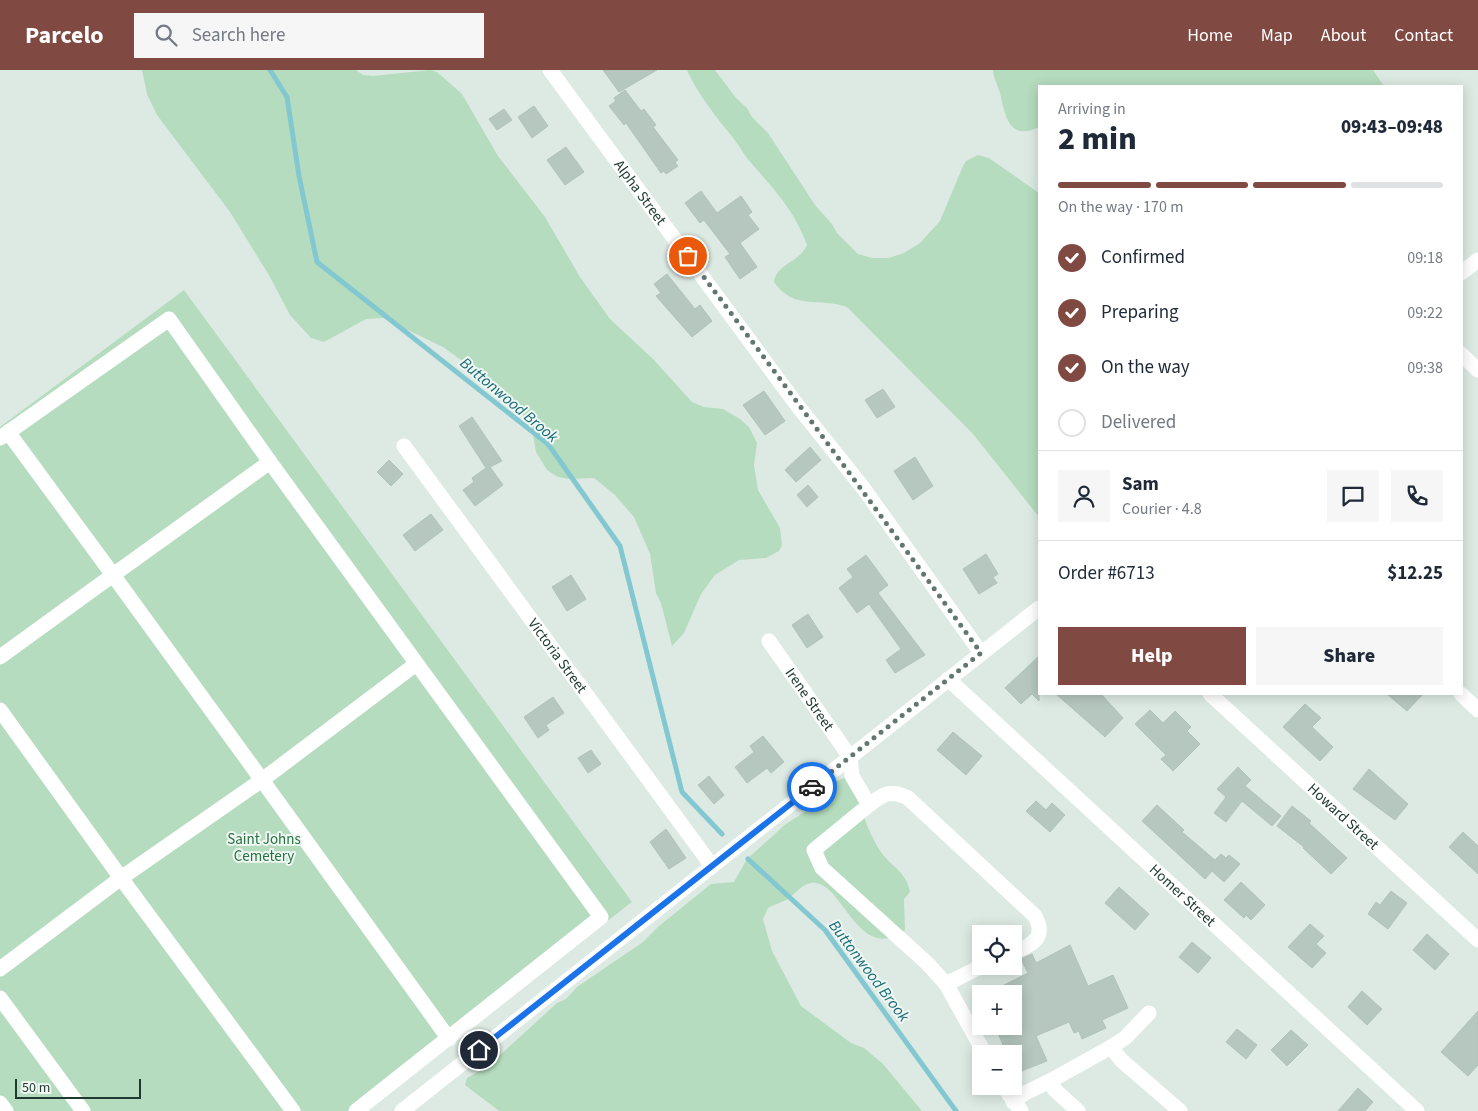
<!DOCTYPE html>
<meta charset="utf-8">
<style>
body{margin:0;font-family:"Source Sans 3",sans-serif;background:#f6f6f7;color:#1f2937;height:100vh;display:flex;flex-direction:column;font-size:19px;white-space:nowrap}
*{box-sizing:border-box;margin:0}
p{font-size:16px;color:#747a83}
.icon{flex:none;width:28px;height:28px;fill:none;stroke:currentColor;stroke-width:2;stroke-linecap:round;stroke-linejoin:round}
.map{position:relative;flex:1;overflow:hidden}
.details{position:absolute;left:1038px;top:15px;width:425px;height:610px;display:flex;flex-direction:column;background:#fff;border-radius:0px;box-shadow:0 2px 12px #0003}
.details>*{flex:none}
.fabs{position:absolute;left:972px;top:855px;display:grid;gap:10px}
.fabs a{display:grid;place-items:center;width:50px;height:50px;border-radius:0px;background:#fff;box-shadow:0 2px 12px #0003;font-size:25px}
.scale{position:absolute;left:15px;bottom:12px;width:126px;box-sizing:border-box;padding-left:5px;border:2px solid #1f3931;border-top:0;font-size:14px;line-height:18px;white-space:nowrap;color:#1f3931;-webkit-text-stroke:4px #eef7f2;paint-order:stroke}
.pin{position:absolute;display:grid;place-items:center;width:42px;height:42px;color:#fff;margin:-21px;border:2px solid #fff;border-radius:50%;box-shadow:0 1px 5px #0007}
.courier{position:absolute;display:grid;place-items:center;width:50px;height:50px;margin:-25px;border:4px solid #1a73e8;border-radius:50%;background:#fff;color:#222;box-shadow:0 1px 6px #0007}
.head em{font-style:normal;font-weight:800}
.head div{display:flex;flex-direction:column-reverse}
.head{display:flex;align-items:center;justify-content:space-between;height:85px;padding:0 20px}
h1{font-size:32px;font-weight:800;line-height:38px}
.bar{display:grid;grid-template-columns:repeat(4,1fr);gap:8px 5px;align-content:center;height:60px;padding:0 20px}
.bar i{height:6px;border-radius:4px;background:#e0e1e3}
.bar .selected{background:#804a42}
.bar p{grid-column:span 4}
.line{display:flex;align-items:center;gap:12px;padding:0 20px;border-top:1px solid #e0e1e3}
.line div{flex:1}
.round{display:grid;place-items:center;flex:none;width:52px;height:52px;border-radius:0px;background:#f6f6f7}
ol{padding:0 20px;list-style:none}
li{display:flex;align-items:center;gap:15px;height:55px}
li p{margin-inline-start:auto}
li .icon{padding:5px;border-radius:50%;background:#804a42;color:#fff;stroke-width:4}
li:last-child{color:#747a83}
li i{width:28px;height:28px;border:2px solid #e0e1e3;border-radius:50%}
.action{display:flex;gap:10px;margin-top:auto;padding:10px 20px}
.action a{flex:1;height:58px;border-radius:0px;background:#804a42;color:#fff;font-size:20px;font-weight:800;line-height:58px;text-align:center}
.action a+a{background:#f6f6f7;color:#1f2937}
header{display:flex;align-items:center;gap:30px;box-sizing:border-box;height:70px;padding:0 25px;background:#804a42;color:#fff}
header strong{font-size:24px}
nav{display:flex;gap:28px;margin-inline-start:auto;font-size:18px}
.search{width:350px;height:45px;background:#f6f6f7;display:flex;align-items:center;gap:12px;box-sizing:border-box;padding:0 18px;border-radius:0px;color:#747a83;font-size:19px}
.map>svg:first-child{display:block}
.green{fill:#b5dcbe}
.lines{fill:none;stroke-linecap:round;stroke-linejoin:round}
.stream{stroke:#83c8d1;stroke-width:5}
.building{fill:#b6c7c0;stroke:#b0c3bb}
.minor{stroke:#fff;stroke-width:15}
.done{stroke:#627770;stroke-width:5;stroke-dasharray:0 9}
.route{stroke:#1a73e8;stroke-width:6}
.labels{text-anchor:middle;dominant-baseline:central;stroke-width:4;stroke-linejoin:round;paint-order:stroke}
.street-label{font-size:15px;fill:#1f3931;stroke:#eef7f2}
.park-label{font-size:15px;fill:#287142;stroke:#eef7f2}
.water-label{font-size:16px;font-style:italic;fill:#186a76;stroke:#eef7f2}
</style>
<header>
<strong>Parcelo</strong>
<div class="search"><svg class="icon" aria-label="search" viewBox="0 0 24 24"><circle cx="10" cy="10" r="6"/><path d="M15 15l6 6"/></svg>Search here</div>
<nav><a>Home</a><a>Map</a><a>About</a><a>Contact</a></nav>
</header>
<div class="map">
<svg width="1478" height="1041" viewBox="0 0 1478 1041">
<rect width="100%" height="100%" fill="#ddeae4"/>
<path class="green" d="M142,0h214l7,5 10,1 57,-6 7,2 25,22 36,62 47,61 35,60 30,42 43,40 39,43 12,5 19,2 17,10 9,8 8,16 -3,22 4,25 22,38 2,17 -3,6 -13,7 -27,2 -24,15 -14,19 -17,39 -12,13 -11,-43 -5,-10 -6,-39 -16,-37 -19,-22 -21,-17 -25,1 -11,-2 -11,-7 -11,-18 -3,-18 -15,-29 -40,-33 -35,-25 -60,-29 -17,1 -42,23 -13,-4 -21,-23 -20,-38 -40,-65 -73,-97 -10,-21z
M687,0h28l21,28 11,10 5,9 16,16 47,72 17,19 5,9 21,21 14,4h17l15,-5 16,-10 20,-22 23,-55 3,-5 12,-6 11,3 50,35v324l-66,-83 -126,-127c-27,-10 -53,4 -73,-25 2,-18 26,-20 33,-37 -14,-38 -35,-57 -60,-87 -5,-6 -8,-13 -13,-19 -17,-21 -36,-44 -47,-69z
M993,0h380l11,16h-345v41c-30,15 -34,-12 -39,-34 -2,-8 -7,-15 -7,-23z
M184,220l448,612 -271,209h-361v-684z
M855,703c4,19 6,41 15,59 4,8 8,17 14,24 11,13 23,18 26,36l-6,7 1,31c-48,36 -63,-53 -94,-47 -10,2 -15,10 -22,15 -5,4 -14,6 -21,10l-5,11 9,32 29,55 50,37 13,5 19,16 39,47h-423l-34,-26 2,-7 21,-12 69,-63 9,-4 11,-12 66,-45 16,-16 52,-42 23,-2 13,-23 39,-35 20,-13 29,-29z"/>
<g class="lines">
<path class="stream" d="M270,0l17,27 12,79 18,86 231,182 72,102 62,246 40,42
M748,789l77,71 131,181"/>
</g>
<path class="building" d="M603,0h54l-38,22z
M625,20l16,21 3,-2 12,16 -3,2 25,33 -3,2 3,4 -12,8 -2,-3 -3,2 -35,-50 -2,2 -15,-19 7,-5 -2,-3z
M534,36l14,20 -16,12 -14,-21z
M504,39l8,11 -15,10 -8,-11z
M566,77l18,25 -19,13 -18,-25z
M701,121l16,22 24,-17 11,16 -4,3 11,14 -19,14 17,24 -17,12 -15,-22 5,-3 -26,-34 -4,3 -15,-20z
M667,204l28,35 5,-4 12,16 -20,16 -36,-41 5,-3 -7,-9z
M883,319l12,18 -18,11 -12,-18z
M764,321l21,30 -20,14 -22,-30z
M472,347l30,44 -12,6 13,18 -28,21 -12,-16 11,-8 -2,-4 14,-10 -27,-42z
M810,377l11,13 -25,22 -11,-12z
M915,387l18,29 -20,14 -19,-29z
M389,390l14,14 -12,12 -14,-14z
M808,415l10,12 -11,10 -10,-12z
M431,444l12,16 -28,21 -12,-16z
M986,484l12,20 -5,3 4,6 -18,11 -16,-25z
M866,485l22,30 -10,8 47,62 -30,18 -9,-13 15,-11 -32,-45 -12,9 -18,-25 14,-11 -6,-8z
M571,505l15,24 -19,12 -15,-24z
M808,544l15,23 -16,11 -15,-23z
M1039,586v45l-7,-7 -11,10 -16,-16z
M1056,624h45l22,24 -18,19z
M1387,624h36l-16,17z
M553,627l11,16 -18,12 3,5 -11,8 -14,-21z
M1305,634l16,14 -9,9 21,20 -13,14 -37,-34z
M1150,640l13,13 12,-12 16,16 -4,4 13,13 -27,27 -12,-12 5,-4 -31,-31z
M953,662l29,24 -16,19 -29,-25z
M763,666l21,26 -13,11 -4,-5 -20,15 -12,-16 19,-15 -4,-6z
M591,680l10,14 -13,9 -10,-15z
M1238,697l13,13 -6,6 36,30 -9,10 -30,-25 -16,21 -12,-9 12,-16 -9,-8z
M1369,699l39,35 -13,16 -42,-31z
M709,706l15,19 -10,9 -16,-19z
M1036,731l10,9 6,-7 13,12 -15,17 -24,-21z
M1157,735l27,25 -2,2 33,28 6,-6 5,4 3,-3 11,9 -16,18 -12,-11 -7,8 -63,-58z
M1292,736l19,15 -2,2 38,35 -16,16 -28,-26 1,-1 -27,-21z
M666,759l20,29 -17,11 -19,-27z
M1463,762l15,14v28l-29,-27z
M1241,812l24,23 -14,15 -5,-5 -2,3 -20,-18z
M1119,817l30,27 -14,16 -30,-27z
M1391,821l16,12 -19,26 -20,-15 8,-12 4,3z
M1310,854l14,12 -8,8 10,9 -14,15 -24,-21z
M1427,864l22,20 -14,16 -22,-20z
M1192,872l19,16 -13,15 -19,-16z
M1070,875l18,41 25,-11 15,33 -26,12 4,8 -24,11 -3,-8 -5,2 -5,-11 -33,14 11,25 -33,13v-20h-7l-12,-28h19v-32h-28l42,-21 -7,-14 11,-5 4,9z
M1362,921l20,18 -15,16 -19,-18z
M1478,941v54l-10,11 -27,-24z
M1237,959l20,16 -11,14 -20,-17z
M1291,960l17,15 -21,21 -16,-16z
M1358,1018l15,14 -8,9h-27z"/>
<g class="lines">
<g class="minor">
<path id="s1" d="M550,0l247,335 67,84 117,164"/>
<path d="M1461,203l17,-13"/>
<path d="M1461,284l17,16"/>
<path d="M0,368l169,-119 101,143 331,455 -245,194"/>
<path id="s2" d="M404,376l308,420"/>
<path d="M270,392l-157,113 149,205 154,-116"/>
<path id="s3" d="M769,571l81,116 2,19 17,29 -55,45 8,18 106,96 18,20 39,70"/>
<path d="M0,587l113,-82 -105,-143"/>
<path id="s4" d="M948,609l469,432"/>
<path id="s5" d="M1210,624l268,246"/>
<path d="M1461,624l17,16"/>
<path d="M0,640l121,168 -121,91"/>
<path d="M869,735c14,-11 22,-16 39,-7l127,118c12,22 -3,29 -21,36"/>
<path d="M946,914l36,-18"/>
<path d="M0,928l83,113"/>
<path d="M1111,977l10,13 59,51"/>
<path d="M1050,1011l61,-34 14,-9 24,-25"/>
<path d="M1003,1016l18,25"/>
<path d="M1013,1032l12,-9 25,-12 5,9 23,21"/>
<path d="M0,1033l6,8"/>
<path d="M293,1041l-172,-233 141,-98 187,259"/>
<path d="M402,1041l637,-503"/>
</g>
</g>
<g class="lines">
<path class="done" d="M688,186c99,131 196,264 293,397l-169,134"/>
<path class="route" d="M479,980l333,-263"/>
</g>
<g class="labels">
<g class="street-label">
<text stroke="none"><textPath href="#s1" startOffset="152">Alpha Street</textPath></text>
<text stroke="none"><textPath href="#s2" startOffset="260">Victoria Street</textPath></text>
<text stroke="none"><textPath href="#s3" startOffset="71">Irene Street</textPath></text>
<text stroke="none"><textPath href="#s5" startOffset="181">Howard Street</textPath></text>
<text stroke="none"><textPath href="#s4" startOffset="319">Homer Street</textPath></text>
</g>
<g class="park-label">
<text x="264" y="769">Saint Johns<tspan x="264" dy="17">Cemetery</tspan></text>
</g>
<g class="water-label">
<text transform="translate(509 330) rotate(40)">Buttonwood Brook</text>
<text transform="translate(869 901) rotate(53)">Buttonwood Brook</text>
</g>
</g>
</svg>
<div class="fabs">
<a><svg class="icon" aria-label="locate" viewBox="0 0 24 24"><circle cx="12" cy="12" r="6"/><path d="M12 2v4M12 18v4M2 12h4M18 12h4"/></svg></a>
<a>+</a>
<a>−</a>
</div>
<div class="scale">50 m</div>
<div class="pin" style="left:688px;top:186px;background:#ea580c"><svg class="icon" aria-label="bag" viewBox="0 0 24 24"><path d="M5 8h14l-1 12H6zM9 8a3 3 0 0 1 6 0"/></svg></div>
<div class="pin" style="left:479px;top:980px;background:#1f2937"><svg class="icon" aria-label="home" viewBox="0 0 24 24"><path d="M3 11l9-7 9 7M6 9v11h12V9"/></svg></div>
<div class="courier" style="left:812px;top:717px"><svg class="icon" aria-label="car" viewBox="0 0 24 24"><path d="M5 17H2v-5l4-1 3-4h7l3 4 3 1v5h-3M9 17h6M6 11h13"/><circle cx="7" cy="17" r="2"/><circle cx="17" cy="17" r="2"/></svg></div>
<section class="details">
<div class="head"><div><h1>2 min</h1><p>Arriving in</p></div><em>09:43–09:48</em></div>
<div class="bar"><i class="selected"></i><i class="selected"></i><i class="selected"></i><i></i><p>On the way · 170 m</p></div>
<ol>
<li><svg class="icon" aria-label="check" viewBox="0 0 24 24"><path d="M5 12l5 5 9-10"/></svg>Confirmed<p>09:18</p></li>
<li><svg class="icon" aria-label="check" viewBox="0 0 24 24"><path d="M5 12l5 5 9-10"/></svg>Preparing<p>09:22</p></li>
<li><svg class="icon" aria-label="check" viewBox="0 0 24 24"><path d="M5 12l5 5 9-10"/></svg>On the way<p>09:38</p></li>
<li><i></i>Delivered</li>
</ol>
<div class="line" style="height:90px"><a class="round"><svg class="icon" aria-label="person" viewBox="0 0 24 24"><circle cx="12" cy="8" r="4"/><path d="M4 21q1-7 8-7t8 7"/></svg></a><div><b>Sam</b><p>Courier · 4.8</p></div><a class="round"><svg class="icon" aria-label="chat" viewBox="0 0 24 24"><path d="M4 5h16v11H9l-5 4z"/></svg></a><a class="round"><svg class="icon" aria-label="phone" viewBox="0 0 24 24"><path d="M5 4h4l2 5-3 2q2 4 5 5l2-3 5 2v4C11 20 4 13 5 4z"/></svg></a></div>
<div class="line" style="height:65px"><div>Order #6713</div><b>$12.25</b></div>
<div class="action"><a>Help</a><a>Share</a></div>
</section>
</div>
